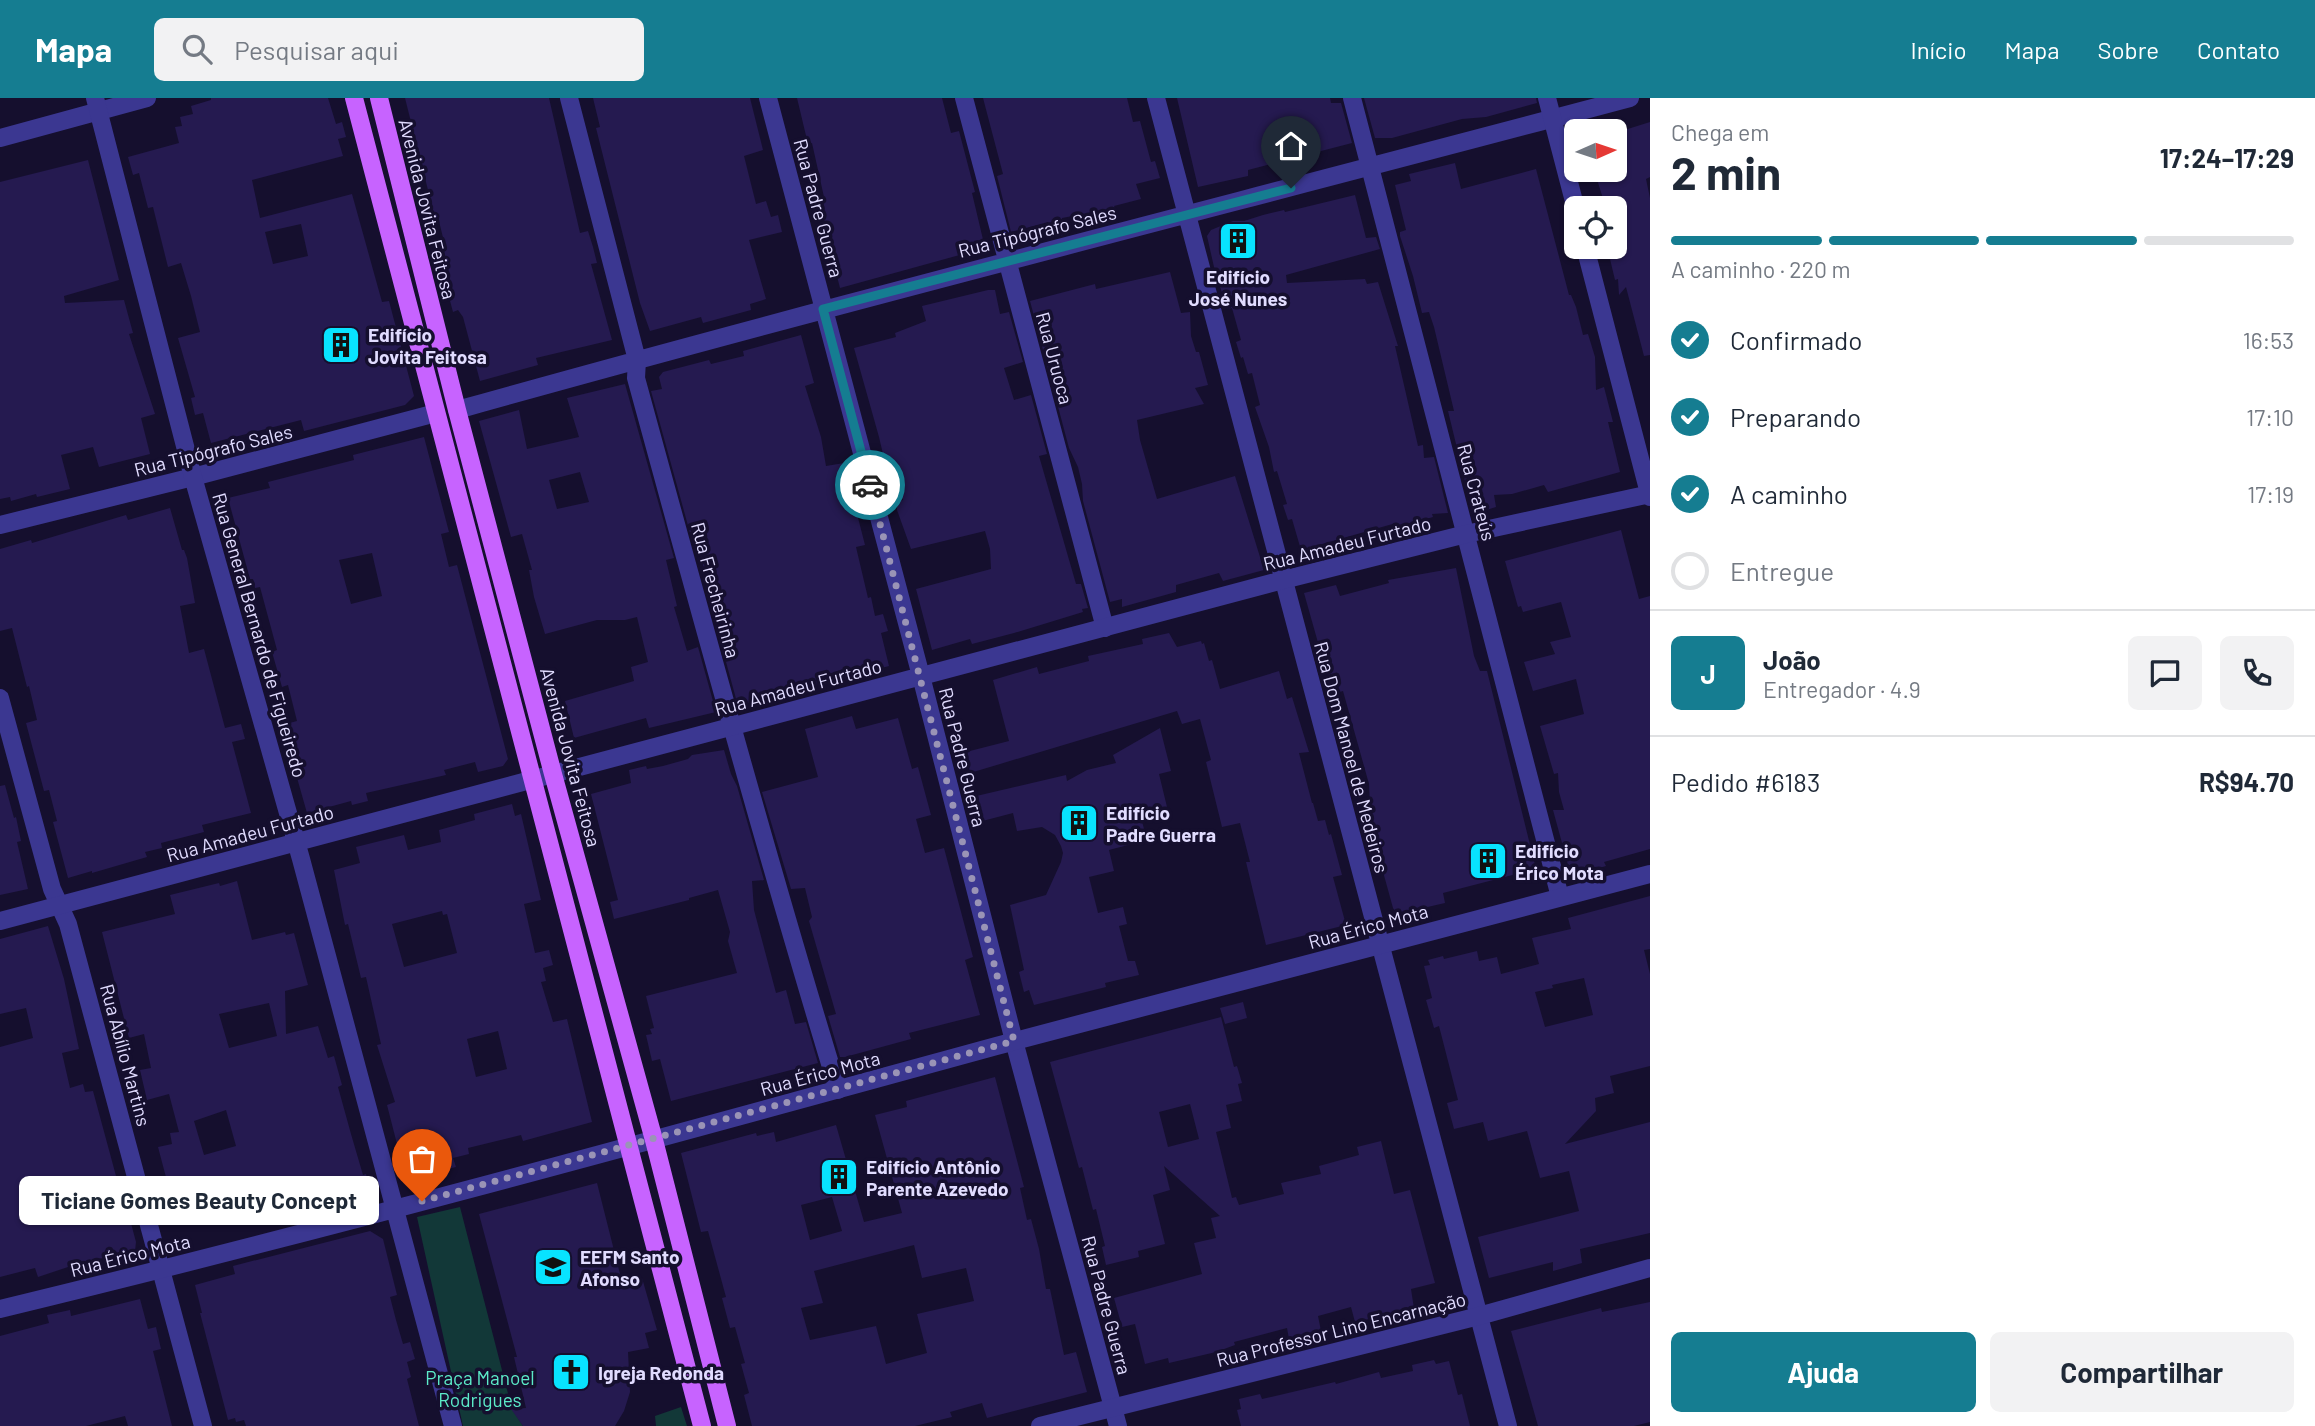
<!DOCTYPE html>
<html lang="pt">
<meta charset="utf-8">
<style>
body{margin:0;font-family:Barlow,sans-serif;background:#f2f2f3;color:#1f2937;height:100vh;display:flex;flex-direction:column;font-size:26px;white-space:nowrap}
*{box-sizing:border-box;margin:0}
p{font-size:23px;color:#747a83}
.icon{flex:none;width:38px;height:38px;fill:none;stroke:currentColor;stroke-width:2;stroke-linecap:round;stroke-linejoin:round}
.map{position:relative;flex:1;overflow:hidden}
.details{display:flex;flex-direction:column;background:#fff;width:665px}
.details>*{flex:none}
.needle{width:46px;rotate:87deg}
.fabs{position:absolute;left:1564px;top:21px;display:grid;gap:14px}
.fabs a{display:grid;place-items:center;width:63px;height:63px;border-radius:10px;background:#fff;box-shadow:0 2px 5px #0004;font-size:35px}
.pin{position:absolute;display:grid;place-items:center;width:60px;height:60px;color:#fff;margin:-72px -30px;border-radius:50% 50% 50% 0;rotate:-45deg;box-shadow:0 0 7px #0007}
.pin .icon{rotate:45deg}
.courier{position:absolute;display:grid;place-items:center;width:70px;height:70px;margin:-35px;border:5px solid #157d91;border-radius:50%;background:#fff;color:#222;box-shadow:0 2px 9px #0007}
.bubble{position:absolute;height:49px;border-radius:10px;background:#fff;box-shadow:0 2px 5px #0004;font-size:23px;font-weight:700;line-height:49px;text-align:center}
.headline em{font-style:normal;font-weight:700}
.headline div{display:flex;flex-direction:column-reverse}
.headline{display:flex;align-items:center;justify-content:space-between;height:119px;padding:0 21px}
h1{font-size:46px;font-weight:700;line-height:52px}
.bar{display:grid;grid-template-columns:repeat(4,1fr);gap:10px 7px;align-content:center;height:84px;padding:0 21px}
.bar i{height:9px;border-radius:5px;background:#e0e1e3}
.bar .selected{background:#157d91}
.bar p{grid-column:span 4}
.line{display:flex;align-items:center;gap:18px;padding:0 21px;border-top:2px solid #e0e1e3}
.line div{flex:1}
.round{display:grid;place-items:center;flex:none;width:74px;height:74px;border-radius:10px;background:#f2f2f3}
ol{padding:0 21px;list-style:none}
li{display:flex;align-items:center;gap:21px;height:77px}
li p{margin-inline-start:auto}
li .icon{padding:7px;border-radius:50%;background:#157d91;color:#fff;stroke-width:4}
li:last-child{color:#747a83}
li i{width:38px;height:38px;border:4px solid #e0e1e3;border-radius:50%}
.action{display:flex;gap:14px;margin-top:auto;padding:14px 21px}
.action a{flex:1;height:80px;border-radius:10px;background:#157d91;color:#fff;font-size:28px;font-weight:700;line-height:80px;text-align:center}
.action a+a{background:#f2f2f3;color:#1f2937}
header{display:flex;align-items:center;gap:42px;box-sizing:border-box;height:98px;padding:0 35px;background:#157d91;color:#fff}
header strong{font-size:33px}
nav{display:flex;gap:38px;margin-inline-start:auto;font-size:24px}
.search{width:490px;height:63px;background:#f2f2f3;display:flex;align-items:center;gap:18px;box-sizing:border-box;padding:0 24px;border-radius:10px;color:#747a83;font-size:26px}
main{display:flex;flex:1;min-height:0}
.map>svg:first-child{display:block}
.green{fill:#123838}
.building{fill:#251a50;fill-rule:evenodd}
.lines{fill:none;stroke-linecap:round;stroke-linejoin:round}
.minor{stroke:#3b3791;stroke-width:18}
.tertiary{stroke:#3b3791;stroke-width:18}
.primary{stroke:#c763ff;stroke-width:18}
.done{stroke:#9a94b6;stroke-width:7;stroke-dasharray:0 12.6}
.route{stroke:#157d91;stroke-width:9}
.labels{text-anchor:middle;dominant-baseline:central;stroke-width:7;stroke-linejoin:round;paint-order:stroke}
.street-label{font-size:19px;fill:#e1dcff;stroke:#150f2e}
.poi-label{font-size:19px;font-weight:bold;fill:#e1dcff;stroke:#150f2e;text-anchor:start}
.park-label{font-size:19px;fill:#5cebc9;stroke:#150f2e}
</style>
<header>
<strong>Mapa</strong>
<div class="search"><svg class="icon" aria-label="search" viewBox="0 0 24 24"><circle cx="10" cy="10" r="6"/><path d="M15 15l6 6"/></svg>Pesquisar aqui</div>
<nav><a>Início</a><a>Mapa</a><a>Sobre</a><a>Contato</a></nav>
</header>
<main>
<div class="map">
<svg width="1650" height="1328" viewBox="0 0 1650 1328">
<rect width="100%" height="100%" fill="#150f2e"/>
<path class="green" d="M460,1109l52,202 11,17h-60l-46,-209z
M681,1309l6,19h-31l-1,-10z"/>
<path class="building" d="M211,0h117l8,26 6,-2 4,15 -8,2 5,17 -91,24 8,38 92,-24 30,108 7,-1 25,95 -9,9 -101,26 -3,-11 -90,23 -8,-30 -8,2 -4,-17 4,-1 -17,-59 22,-6 -9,-36 -10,-33 -13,4 -15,-60 -5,1 -9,-35 -6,2 -5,-18 51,-14 -4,-16 7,-1 -2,-9 13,-3 -2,-8 20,-6zM301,126l7,32 -35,8 -8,-32z
M405,0h144l31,135 8,-2 5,16 4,16 -6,1 21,76 -76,18 2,7 -58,16 -17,-64 -5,-7 -5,2 -16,-60 9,-2 -8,-33 -3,1z
M593,0h157l13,52 -19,6 12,48 10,-3 5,16 7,-2 4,17 -33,8 17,59 -16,5 1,6 -48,13 -2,-6 -51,14 -10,-28 -44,-175 4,-1z
M797,0h145l9,35 8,-2 16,61 -3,1 13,55 -145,40 -21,-82 4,-1 -2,-7 3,-1 -12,-54 -4,1z
M983,0h144l6,24 7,-1 11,41 4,-1 5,17 -24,6 5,15 -27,7 1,2 -53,10 1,17 -6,2 -9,-15 -37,10 -14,-56 6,-2z
M1177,0h153l1,5h10l11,40 -104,27v6l-50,11z
M1364,0h172l1,5 -51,14 -24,2 -70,19h-17z
M1650,24v55l-4,2 4,19v157l-6,1 -18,-69 -7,8 -1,-16 -3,1 -5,-21 5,-1v-50h-9l-12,-38h21v-37z
M88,62l31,120 -55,16 1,7 59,-3 9,33 -4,1 26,80 -14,4 9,36 -51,13 -6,-20 -32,8 9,34 -33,8 -1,-3 -25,7 -1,-4 -10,2v-317z
M1455,65l6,26 75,-20 33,126h2l5,12 7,28 5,-1 7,23 1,33 8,-3 9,35h-5l12,50 -72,20 -4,-7 -32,9 -18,1 2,12 -23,7 -25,-103h6l-20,-84 -5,-15 -7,1 -9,-37 -13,-40v-4l6,-2 -11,-45 16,-4 -2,-7z
M1355,97l11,43 10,-1 4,12 -94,26 1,8 78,-4 2,5 11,-2 20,64h-3l23,100 5,-1 1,13 10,-1 14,56 -16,1 1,3 -35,10 -2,-4 -95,27 -9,-31 -4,1 -5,-15 4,-1 -10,-33 -3,1 -5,-25 -14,-40 5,-2 -8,-32 -4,1 -5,-17 -2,1 -5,-16 5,-2 -9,-32 -5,1 -13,-42 -7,-31 4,-6 22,-9h11l19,-6 21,-5 1,2z
M1170,174l11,41 9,-1 1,24 5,16h3l9,33 -13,3 9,16 -67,16 3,20 17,59 78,-23 29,94 -41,11 -4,-8 -43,12v7l-54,15v-8l-12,3 -27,-101 -1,-17 -4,-17 -9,-19 -39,-147 65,-17 1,5z
M988,192h7l5,24 9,-2 14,50 -19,6 10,32 17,-5 16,59 -8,2 37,128h5l7,24 -6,1 1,3 -69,21 -42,11 -2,-5 -38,11 -16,-61 75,-20 -1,-20 -5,-18 -74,18 -14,-39v-8l6,-2 -9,-32 -11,3 -4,-17h4l-4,-17 -25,-89 42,-11 -1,-4 31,-12 -4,-15z
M801,237l13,48 -9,3 16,51 5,29 18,-3 21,82 -9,2 12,51 3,-1 4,19 8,-2 5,17 -7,2 8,33 -151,40 -25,-92 3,-1 -17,-63 -4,1 -44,-160 11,-2 -3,-12 4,-5 46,-12 2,4 33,-8 -1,-5z
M625,286l49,174 -8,2 11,46 -3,1 13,44 11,-4 18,65 -67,16 -3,-10 -72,20 -9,-37 69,-20 -3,-14 17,-5 -11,-45 -12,3h-28l-52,14 -11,-37 -5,-27h3l-10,-36 -11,3 -32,-116 40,-11 8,39 52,-12 -12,-39zM580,374l9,30 -32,7 -8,-29z
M424,339l25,95 -8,2 8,33 8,-2 51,194 -5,7 -25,6 -3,-10 -31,8 2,5 -80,18 2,8 -16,4 -1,-4 -44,12 -25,-88 15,-4 -9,-36 -6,2 -10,-35 5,-2 -17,-63 -5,1 -2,-9h-3l-22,-81 42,-10 -2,-6 86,-22 -1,-5zM372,455l10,43 -31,8 -12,-44z
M170,410l12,42h2l3,8 8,45 -15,3 9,47 15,-4 21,79 16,-4 4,15 -13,3 19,71 -49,12 2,7 -43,11 1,5 -17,4 2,5 -55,16v-2l-24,7 -15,-56 4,-1 -8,-31 -5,1 -18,-68 11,-3 -8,-34 -2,1 -15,-59 -12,3v-82l31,-9 1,3 94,-28 2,5z
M1621,432l18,69 11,-3v253l-46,13 2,4 -35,10 -18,-66h11l-5,-18 -1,-19 -4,1 -14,-48 44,-12 -8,-35 -43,12 -9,-29 31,-8 -5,-12 21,-5 -10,-35 -38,10 -2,-6 -3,1 -13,-46z
M1456,470l18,88 6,15h7l49,198 -93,24 2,10 -48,11 -4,-6 -22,-80 -2,-44 -26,-93 -7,2 -6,-16 -2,1 -24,-85 32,-8 4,11 49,-13 -1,-3z
M1169,535l8,14 24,-6 1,3 2,-1 5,18 3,-1 8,29 59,-18 8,28 5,-2 17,55 -10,1 13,50h1l5,18 7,-1 4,15 2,-1 11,41 -9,2 13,48 -80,20 -20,-83h4l-10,-39 -18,4 -16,-65 5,-2 -11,-41 -18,5 -5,-13 -207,62 -4,-21 43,-11 -16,-61 44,-13 2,7 50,-13 -1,-5 55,-12 -1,-5z
M852,618l4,13 42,-11 14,51 6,-2 13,48 -15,4 9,34 19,-5 29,109 -8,3 15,55 -71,18 2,6 -66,18h-5l-12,-41 8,-2 -27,-93 3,-4 -7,-29 -14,1 -29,-97 56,-15 -13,-48z
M1160,630l11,43 -12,3 8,33 -27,7 7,26 -38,10 5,21 -25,6 9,36 25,-6 4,17 -8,2 9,35h7l4,14 -34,8 1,4 -72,18 -5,-15 -5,2 -5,-20 5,-2 -14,-65 36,-10 15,-33 2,-9 -2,-7 -6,-11 -13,-8 -25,4 -4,-18 -42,11 -2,-4 8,-8 -5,-15 94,-22 1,6 20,-11 29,-7 -3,-8z
M724,652l7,24 6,12 27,94 -12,1 2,29 22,83 10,-3 9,34 11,-2 12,41 -147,38 -11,-42 -8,2 -6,-26 6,-1 -2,-5 4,-1 -8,-32 91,-23 -9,-32 2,-9 -12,-42 -29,8v2l-75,19 -4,-17 8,-2 -27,-106 40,-11 -2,-13 17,-4 1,3 16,-3 25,-7 4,-4z
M5,687l9,33 2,-1 5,24 -4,1 11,47 -28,6v-109z
M512,706l3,12 6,-2 20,86 -17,4 11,49 14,-3 4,15 -10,3 3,13 -5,1 12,40 14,-3 25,103 -69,19 -2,-6 -53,13 1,6 -16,4 3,9 -50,12 -19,-74 8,-3 -18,-57 4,-1 -15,-67 -5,1 -13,-54 -3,1 -11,-55 26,-7 -4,-16 48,-12 4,15 33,-8 -2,-12 36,-10 -1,-6zM442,813l1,4 4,-1 10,39 -53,14 -12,-43zM498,933l9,38 -31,8 -9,-38z
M237,783l15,59 33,-8 1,3 8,-2 14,52 -23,6 1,43 32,-8 10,32 6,-2 8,29 -4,2 13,47 12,41 3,-1 4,16 -45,11 -3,-9 -71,19 1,4 -32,6 -4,-16 -40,10 -18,-68 14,-3 -2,-11 9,-1 -10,-38 -22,6 -7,-30 11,-2 -7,-34 -15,4 -27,-106 73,-18 -5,-19 49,-12 1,3zM269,905l8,33 -48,12 -10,-34zM226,1012l10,36 -32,9 -10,-34z
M1650,798v53l-6,1 6,24v92l-40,10 4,17 -19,5 1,13 -31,33 85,-22v111l-70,16 2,14 -29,8v-9l-64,16 -11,-41 101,-26 -10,-40 -29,7 -13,-47 -39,10 -5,-19 -29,7 -7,-26 11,-3 -19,-74 -5,2 -8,-28 6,-2 -8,-32 6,-1 -2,-5 15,-4 1,3 33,-8 2,10 18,-4 4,17 38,-10 -7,-26 39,-9 -3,-11zM1584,880l9,37 -48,12 -10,-35 18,-4 -1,-3z
M48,828l16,53 15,70 -17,4 8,35 13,-4 2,8 8,-1 26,96 2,-1 15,56 -1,9 -55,12 -42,14 -3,-9 -35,9v-230l33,-9 -7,-30 -26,6v-75z
M1243,904l4,16 -22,6 -5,-16z
M1221,919l13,50 3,-1 5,17 -4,1 4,17 -16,4 5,23 -15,4 16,66 4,-1 3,8 45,-11 -3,-11 40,-9 -2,-8 40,-11 -2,-8 24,-6 13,53 16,-4 25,93 -24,6 3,20 -59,13 -4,-15 -33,9 3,15 -32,8 -2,-11 -53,14 1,3 -19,7 -47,11 -1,-5 -23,6 -10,-40 -13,3 -8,-29 88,-24 -8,-31 22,-5 -5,-20 9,-2 -56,-50 6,24 -17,5 12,49 -27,7 1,6 -33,8 -4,-18 3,-1 -9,-37 -3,1 -11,-43 -3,1 -29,-106zM1190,1006l9,35 -31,8 -9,-35z
M995,979l29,110 -4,1 7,32 4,-1 8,30 7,40h4l14,66 12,-3 11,40 -100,26 -5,-15 -32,9 2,5 -37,9h-163l-8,-31 5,-2 -8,-29 4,-1 -10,-36 -5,1 -8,-30 4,-1 -18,-66 -7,1 -20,-79 75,-20 1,3 17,-4 2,10 60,-17 28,97 38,-9 -27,-98 32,-8 -1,-6zM832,1099l10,34 -32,9 -9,-35zM914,1147l8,33 44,-10 8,33 -57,13 10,39 -41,11 -10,-38 -66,14 -9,-32 22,-5 -9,-32z
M597,1085l24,95 9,-2 1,5 11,-3 15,52 -12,3 4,15 -21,4 2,40 -6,19 -9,15h-92l-12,-17 15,-1 -12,-51h3l-38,-143z
M370,1133l13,8 14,56 -7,2 6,23 7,24 7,-2 5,17 -8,3 4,15 -4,2 12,47h-173l-2,-6 -8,2 -1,-4 -7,2 -28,-107h2l-7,-28 40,-11 -2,-8z
M140,1201l8,30 8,-2 5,22 -8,2 19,75h-44l-3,-10 -39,10h-86v-90l49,-13 -2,-8 23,-5 1,6z
M1650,1204v120l-16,4h-96l-27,-95 90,-23 1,4z
M1434,1262l2,4 13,-3 9,34 4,-1 8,32h-229l-4,-16 4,-1 -2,-10 21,-5 2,5 73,-17 1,2 43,-12 2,6 32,-7 -1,-6z"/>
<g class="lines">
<path class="minor" d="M569,0l68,262 -1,18c65,238 130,476 202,712
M768,0l153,578 93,365 104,385
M964,0l141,530
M1156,0l352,1328
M1352,0l208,799
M0,40l147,-40
M457,312c389,-109 782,-208 1173,-312
M0,427l193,-48 243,-64
M0,600l52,191 16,35 135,502"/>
<path class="tertiary" d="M95,0l98,379 108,382 152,567
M1547,0l30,115
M1585,149l65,250
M0,823l1283,-341 183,-46 184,-40
M0,1211c339,-82 675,-175 1011,-267 213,-58 426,-113 639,-168
M1040,1328l439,-110 171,-48"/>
<path class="primary" d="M354,0l348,1328
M379,0l78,312 96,364 101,366 73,286"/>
</g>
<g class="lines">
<path class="done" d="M422,1103l592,-160 -144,-556"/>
<path class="route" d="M870,387l-47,-176 468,-121"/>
</g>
<defs>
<g id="building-square" transform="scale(2.0125)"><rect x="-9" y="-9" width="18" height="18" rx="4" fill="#08e3ff" stroke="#150f2e"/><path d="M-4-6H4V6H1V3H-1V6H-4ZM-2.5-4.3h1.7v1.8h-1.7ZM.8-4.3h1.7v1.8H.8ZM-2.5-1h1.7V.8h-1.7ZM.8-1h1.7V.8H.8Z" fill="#111"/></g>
<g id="school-square" transform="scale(2.0125)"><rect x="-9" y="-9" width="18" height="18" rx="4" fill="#08e3ff" stroke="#150f2e"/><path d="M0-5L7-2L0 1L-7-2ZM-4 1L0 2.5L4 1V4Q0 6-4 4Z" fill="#111"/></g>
<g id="church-square" transform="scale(2.0125)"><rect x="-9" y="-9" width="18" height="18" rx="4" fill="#08e3ff" stroke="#150f2e"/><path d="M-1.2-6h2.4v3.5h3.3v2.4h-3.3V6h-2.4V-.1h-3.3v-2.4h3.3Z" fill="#111"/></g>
</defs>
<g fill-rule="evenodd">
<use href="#building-square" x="1238" y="143"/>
<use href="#building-square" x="341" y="247"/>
<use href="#building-square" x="1079" y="725"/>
<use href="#building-square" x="1488" y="763"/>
<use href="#building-square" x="839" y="1079"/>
<use href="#school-square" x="553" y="1169"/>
<use href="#church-square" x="571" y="1274"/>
</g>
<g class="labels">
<g class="street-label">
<text transform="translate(819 110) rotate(75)">Rua Padre Guerra</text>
<text transform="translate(428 111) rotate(76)">Avenida Jovita Feitosa</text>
<text transform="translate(1037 133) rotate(-14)">Rua Tipógrafo Sales</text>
<text transform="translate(1055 260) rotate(75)">Rua Uruoca</text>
<text transform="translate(213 352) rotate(-14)">Rua Tipógrafo Sales</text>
<text transform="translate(1477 394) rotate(75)">Rua Crateús</text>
<text transform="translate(1347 445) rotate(-14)">Rua Amadeu Furtado</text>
<text transform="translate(716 492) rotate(75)">Rua Frecheirinha</text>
<text transform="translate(260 537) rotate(74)">Rua General Bernardo de Figueiredo</text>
<text transform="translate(798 589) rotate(-15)">Rua Amadeu Furtado</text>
<text transform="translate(571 659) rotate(75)">Avenida Jovita Feitosa</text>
<text transform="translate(963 659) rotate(76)">Rua Padre Guerra</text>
<text transform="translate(1352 659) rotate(75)">Rua Dom Manoel de Medeiros</text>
<text transform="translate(250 735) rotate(-15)">Rua Amadeu Furtado</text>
<text transform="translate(1368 828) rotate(-15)">Rua Érico Mota</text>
<text transform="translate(126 957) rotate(75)">Rua Abílio Martins</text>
<text transform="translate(820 975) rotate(-15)">Rua Érico Mota</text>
<text transform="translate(130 1157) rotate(-14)">Rua Érico Mota</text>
<text transform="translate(1107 1207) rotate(75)">Rua Padre Guerra</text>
<text transform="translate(1341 1231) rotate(-14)">Rua Professor Lino Encarnação</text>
</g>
<g class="poi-label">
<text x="1238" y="178" text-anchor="middle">Edifício<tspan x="1238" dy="22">José Nunes</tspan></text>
<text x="368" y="236">Edifício<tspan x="368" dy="22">Jovita Feitosa</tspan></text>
<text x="1106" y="714">Edifício<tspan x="1106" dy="22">Padre Guerra</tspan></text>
<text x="1515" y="752">Edifício<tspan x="1515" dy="22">Érico Mota</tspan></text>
<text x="866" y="1068">Edifício Antônio<tspan x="866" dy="22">Parente Azevedo</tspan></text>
<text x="580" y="1158">EEFM Santo<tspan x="580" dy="22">Afonso</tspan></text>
<text x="598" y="1274">Igreja Redonda</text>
</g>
<g class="park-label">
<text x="480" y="1279">Praça Manoel<tspan x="480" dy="22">Rodrigues</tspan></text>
</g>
</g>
</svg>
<div class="fabs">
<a><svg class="needle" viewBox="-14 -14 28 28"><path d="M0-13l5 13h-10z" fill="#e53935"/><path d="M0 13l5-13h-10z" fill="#747a83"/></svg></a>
<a><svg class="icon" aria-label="locate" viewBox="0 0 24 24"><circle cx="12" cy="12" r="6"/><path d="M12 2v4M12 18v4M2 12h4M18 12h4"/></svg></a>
</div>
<div class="pin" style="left:422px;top:1103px;background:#ea580c"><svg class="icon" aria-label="bag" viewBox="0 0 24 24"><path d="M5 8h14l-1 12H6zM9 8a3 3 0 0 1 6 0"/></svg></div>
<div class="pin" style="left:1291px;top:90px;background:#1f2937"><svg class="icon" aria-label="home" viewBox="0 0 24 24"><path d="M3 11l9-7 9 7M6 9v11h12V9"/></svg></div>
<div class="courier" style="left:870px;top:387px"><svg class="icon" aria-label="car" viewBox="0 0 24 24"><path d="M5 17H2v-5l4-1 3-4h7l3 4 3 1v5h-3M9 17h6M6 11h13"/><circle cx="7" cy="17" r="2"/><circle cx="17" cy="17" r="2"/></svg></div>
<div class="bubble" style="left:19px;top:1078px;width:360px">Ticiane Gomes Beauty Concept</div>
</div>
<section class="details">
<div class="headline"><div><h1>2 min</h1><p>Chega em</p></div><em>17:24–17:29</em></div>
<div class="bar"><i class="selected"></i><i class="selected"></i><i class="selected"></i><i></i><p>A caminho · 220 m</p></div>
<ol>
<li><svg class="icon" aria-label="check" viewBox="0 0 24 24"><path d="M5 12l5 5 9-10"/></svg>Confirmado<p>16:53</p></li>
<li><svg class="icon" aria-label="check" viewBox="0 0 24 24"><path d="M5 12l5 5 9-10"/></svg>Preparando<p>17:10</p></li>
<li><svg class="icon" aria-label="check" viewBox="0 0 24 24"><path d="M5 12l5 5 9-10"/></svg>A caminho<p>17:19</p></li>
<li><i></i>Entregue</li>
</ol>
<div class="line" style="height:126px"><b class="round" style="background:#157d91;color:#fff">J</b><div><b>João</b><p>Entregador · 4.9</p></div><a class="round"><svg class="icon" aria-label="chat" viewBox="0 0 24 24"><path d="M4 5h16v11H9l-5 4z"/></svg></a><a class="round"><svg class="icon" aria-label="phone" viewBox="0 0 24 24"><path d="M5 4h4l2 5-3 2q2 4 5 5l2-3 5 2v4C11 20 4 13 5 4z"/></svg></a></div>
<div class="line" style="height:91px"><div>Pedido #6183</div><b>R$94.70</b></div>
<div class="action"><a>Ajuda</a><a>Compartilhar</a></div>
</section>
</main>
